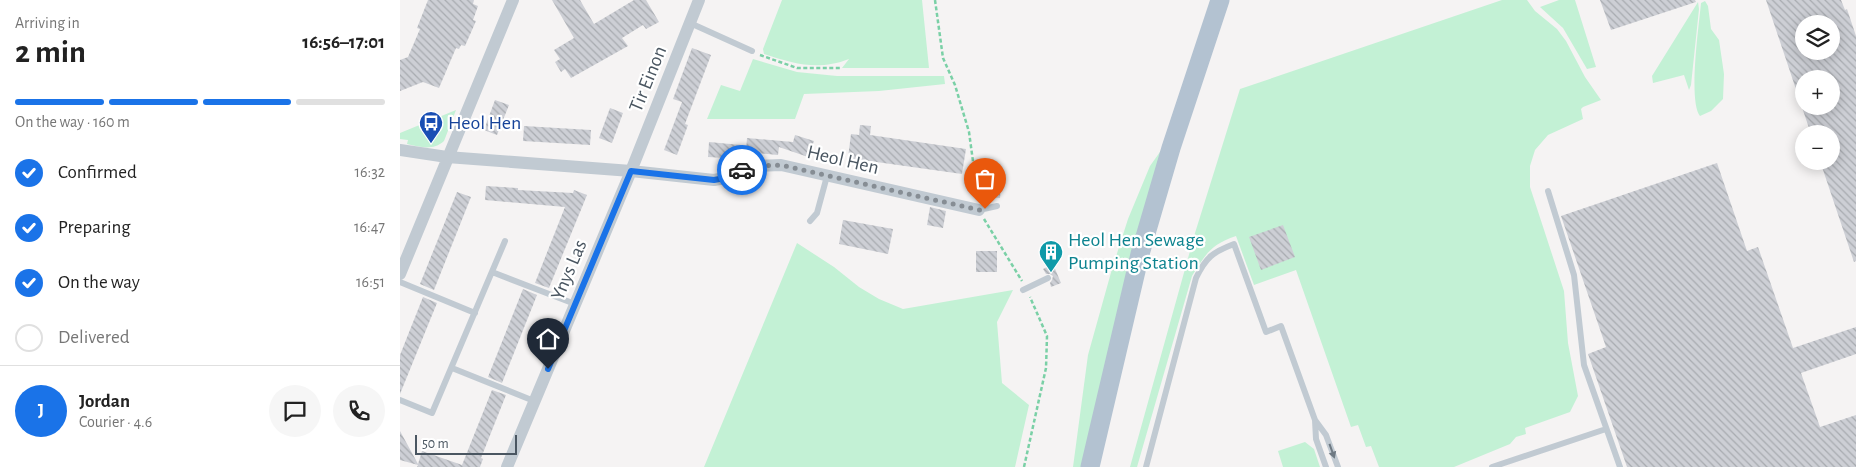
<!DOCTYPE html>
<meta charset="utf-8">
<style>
body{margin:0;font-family:"Alegreya Sans",sans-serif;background:#f6f6f6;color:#222;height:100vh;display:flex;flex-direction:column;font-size:19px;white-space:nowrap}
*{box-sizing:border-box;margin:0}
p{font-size:16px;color:#767676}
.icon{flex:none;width:28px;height:28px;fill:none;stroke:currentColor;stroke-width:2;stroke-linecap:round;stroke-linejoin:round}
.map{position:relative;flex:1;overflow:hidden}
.side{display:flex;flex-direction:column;background:#fff;width:400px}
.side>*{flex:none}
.fabs{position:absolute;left:1395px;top:15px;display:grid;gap:10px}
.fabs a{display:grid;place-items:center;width:45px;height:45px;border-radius:50%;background:#fff;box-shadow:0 2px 12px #0003;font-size:25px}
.scale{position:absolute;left:15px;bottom:12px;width:102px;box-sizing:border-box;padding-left:5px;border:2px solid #4a5661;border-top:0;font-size:14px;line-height:18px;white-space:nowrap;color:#4a5661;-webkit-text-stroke:4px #fff;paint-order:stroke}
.pin{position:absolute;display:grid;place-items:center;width:42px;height:42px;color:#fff;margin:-51px -21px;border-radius:50% 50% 50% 0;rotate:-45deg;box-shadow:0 0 5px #0007}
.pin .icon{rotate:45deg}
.courier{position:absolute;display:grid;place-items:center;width:50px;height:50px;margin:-25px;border:4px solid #1a73e8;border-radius:50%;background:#fff;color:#222;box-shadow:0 1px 6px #0007}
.head em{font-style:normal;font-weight:700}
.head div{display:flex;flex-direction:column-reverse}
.head{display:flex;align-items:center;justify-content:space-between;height:85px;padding:0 15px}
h1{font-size:32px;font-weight:700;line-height:38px}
.bar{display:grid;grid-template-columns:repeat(4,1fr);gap:8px 5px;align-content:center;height:60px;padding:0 15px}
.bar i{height:6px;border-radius:4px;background:#e0e0e0}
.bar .on{background:#1a73e8}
.bar p{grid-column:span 4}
.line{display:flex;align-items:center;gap:12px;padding:0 15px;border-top:1px solid #e0e0e0}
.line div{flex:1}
.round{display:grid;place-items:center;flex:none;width:52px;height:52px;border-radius:26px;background:#f6f6f6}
ol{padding:0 15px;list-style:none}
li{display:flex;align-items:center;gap:15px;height:55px}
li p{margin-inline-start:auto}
li .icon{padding:5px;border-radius:50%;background:#1a73e8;color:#fff;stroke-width:4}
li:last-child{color:#767676}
li i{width:28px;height:28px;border:2px solid #e0e0e0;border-radius:50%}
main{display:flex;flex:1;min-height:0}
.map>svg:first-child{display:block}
.green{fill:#c3f1d5}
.building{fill:url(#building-back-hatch);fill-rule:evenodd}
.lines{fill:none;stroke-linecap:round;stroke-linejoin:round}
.path{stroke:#7ad0a6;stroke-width:2.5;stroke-dasharray:4 2.5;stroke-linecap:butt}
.lane{stroke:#c1cad2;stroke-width:6}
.street{stroke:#c1cad2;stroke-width:12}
.primary{stroke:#b3c2d1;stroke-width:19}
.oneway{fill:#6e7983}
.done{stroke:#868d94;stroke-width:5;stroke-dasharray:0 9}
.route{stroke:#1a73e8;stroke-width:6}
.labels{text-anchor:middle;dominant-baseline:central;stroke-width:4.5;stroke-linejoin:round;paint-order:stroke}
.street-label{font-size:20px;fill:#4a5661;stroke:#fff}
.transit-label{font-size:20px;fill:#164399;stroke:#fff;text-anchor:start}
.culture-label{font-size:20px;fill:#0d838f;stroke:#fff;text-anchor:start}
</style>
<main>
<section class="side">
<div class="head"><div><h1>2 min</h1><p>Arriving in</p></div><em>16:56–17:01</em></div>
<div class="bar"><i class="on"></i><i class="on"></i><i class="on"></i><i></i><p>On the way · 160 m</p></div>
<ol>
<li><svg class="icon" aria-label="check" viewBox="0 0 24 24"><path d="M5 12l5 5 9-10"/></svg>Confirmed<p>16:32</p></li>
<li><svg class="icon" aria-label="check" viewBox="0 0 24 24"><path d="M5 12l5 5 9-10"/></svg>Preparing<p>16:47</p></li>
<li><svg class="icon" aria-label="check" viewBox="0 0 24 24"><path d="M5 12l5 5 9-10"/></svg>On the way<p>16:51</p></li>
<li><i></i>Delivered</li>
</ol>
<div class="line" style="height:90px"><b class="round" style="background:#1a73e8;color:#fff">J</b><div><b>Jordan</b><p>Courier · 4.6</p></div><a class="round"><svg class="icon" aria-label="chat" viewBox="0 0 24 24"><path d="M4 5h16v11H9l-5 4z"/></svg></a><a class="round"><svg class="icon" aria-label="phone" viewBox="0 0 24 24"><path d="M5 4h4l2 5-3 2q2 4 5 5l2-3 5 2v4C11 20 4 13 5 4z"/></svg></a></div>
</section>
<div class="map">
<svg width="1456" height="467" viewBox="0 0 1456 467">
<defs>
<pattern id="building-back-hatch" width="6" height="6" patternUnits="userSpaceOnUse" patternTransform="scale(1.25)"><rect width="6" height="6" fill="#cdcfd5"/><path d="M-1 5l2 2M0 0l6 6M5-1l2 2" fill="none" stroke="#a8abb0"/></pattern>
</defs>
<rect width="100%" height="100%" fill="#f5f3f3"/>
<path class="green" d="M382,0h140l7,68h-87l7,-9c-31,12 -54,5 -85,-5l-1,-5z
M1102,0h25l8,11 22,18 9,12 19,36 16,23 -18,7 -2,2 2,10 -35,16 -13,15 -5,16v21l34,104 4,52 10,53 -8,16 -45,16 1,6 -10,3 -6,7 -56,23h-75l-8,-21 -5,1 -8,-22 -7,2 -55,-157 -42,15 -18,-49c-26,9 -30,18 -44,40l-55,191h-7l65,-234 45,-144z
M1159,0h16l21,67 -9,2 -24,-41 -23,-21z
M1305,1l3,5 3,23 8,11 5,34 -1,25 -12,12 -11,5c-12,-15 -1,-91 1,-113z
M1298,2l1,7 -8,76 -2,5 -5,-15 -31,8 -1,-7z
M353,59l44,13 40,4h107l1,8 -66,7 -75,3 -9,25h-88l14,-34 19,6z
M56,110l-12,31c-11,10 -24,6 -37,3l1,-4 -8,-1v-6z
M767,142l-85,325h-9l15,-112 24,-86 16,-50 22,-53z
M397,243l37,24 25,20 20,12 24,10 110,-19 -16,32 5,61 27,22 -14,62h-311z
M905,442l9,7 6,18h-37l-5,-16z"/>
<path class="building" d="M28,0h46l-1,4 5,2 -5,14 3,1 -11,25 -4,-1 -2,4 -3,-1 -17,40 -16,-6 -23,9v-31l8,-3 12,-28 -3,-1z
M152,0h28l14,24 40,-24h12l13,22 -13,7 -3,-4 -21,13 6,8 -57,32 -6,-9 -4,3 -6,-10 5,-3 -6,-9 20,-12z
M1200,0h95l1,2 -85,28z
M1366,0h75l4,10 2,-1 9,27v225l-2,1 -34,-101h11v-27h-20zM1404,24h27v27h-27zM1404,79h27v27h-27z
M292,48l19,7 -26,69 3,1 -11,30 -13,-5 18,-48 -9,-3z
M95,100l14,5 -12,30 -13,-5z
M210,108l13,5 -11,30 -13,-5z
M460,125l11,1 -1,9 96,14 -4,25 -114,-16 3,-24 8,1z
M124,126l67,4 -1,15 -67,-4z
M395,135l19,6 -6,16 -29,-10 -1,8 -32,-3 1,-14 46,4z
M309,142l32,3 -1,14 -32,-2z
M1317,163l30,88 11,-4 35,101 63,-21v27l-55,19 19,54 36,-12v52h-229l-39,-113 18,-7 -45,-131z
M590,170l12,1 -2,27 -12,-1z
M86,186l32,2v2l55,3 1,-3 13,5 -38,93 -14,-5 30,-76 -80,-7z
M57,192l14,5 -37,93 -14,-6z
M530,207l16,4 -3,17 -16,-3z
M443,220l50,9 -5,25 -49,-10z
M883,225l12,32 -34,13 -12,-33z
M576,251h21v21h-21z
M653,264l8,19 -10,4 -1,-4 2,-3 1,-4 -3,-2h-4l-3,-5z
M123,289l14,6 -35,88 -14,-6z
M23,297l14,6 -37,91v-39z
M92,390l14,5 -25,63 2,1 -3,8h-63l1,-2 -18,-5v-29l18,33 4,-13 40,14z"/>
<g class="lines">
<path class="path" d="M535,0l8,58 12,27 14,47 9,66
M360,55l37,13h45
M584,219l38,62
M624,467l22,-99 1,-32 -17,-39"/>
<path class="lane" d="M290,23l62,28
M1148,191l26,84 10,90 36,102
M579,210l18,-4
M410,221l7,-8 10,-37
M92,272l83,32
M0,282l75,31
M623,290l25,-12
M52,368l82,33
M0,400l32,13 73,-172
M915,420l1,19 10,28
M746,467l50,-189c10,-21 17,-26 38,-34l32,88 15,-6 34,94 11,15 12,32
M1092,467l114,-38"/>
<path class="street" d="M0,150l47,7 184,14 83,9 16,-3 13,-7 16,-4 22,-1 198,45
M0,274l113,-274
M107,467l124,-296 68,-171"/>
<path class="primary" d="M690,467l50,-213 31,-106 49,-148"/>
</g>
<defs><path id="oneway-solid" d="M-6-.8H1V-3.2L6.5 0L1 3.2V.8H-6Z" transform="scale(1.25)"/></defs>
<use class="oneway" href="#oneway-solid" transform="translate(932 451) rotate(70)"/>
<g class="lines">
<path class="done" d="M342,170l17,-4 22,-1 198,45 6,-1"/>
<path class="route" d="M148,369l83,-198 83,9 16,-3 12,-7"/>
</g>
<defs>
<g id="bus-pin" transform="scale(1.25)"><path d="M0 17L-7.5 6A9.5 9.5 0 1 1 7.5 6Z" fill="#1a4fb4" stroke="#fff"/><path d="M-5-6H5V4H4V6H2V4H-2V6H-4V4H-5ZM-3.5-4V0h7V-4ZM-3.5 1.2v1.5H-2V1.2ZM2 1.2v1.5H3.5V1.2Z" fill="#fff"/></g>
<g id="building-pin" transform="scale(1.25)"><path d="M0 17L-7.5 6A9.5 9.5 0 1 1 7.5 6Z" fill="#0f9aa8" stroke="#fff"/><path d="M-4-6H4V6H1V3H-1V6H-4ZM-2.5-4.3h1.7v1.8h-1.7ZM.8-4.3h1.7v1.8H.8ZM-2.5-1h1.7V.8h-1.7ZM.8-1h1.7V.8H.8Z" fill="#fff"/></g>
</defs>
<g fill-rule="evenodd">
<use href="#bus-pin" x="31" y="123"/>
<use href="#building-pin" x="651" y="252"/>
</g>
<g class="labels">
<g class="street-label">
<text transform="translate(248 79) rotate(-68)">Tir Einon</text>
<text transform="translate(443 160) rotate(13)">Heol Hen</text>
<text transform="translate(169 270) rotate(-67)">Ynys Las</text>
</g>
<g class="transit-label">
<text x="48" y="123">Heol Hen</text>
</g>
<g class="culture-label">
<text x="668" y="240">Heol Hen Sewage<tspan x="668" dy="23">Pumping Station</tspan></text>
</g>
</g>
</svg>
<div class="fabs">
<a><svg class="icon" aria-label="layers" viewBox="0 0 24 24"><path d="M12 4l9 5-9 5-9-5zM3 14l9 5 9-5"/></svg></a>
<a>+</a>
<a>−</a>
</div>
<div class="scale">50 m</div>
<div class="pin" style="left:585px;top:209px;background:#ea580c"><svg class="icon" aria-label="bag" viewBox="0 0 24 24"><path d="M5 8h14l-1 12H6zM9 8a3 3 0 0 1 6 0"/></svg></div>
<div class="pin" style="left:148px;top:369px;background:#1f2937"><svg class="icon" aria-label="home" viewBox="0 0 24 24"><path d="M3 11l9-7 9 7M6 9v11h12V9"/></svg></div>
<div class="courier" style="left:342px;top:170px"><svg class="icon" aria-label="car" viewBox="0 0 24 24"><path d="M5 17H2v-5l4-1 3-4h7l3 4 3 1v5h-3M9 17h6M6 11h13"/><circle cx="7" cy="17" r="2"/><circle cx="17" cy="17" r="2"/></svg></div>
</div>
</main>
